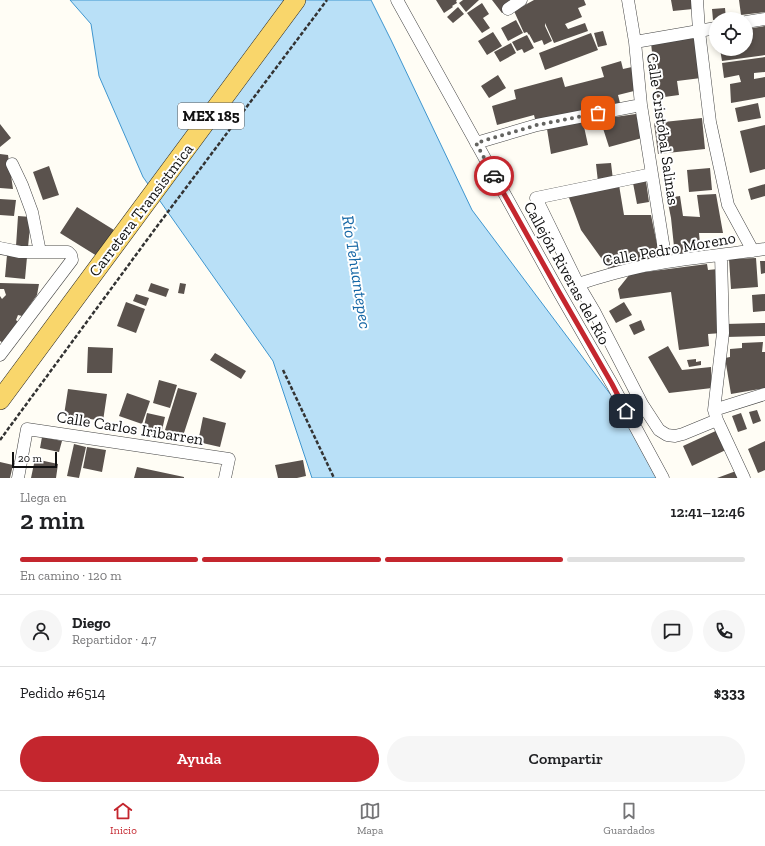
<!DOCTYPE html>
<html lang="es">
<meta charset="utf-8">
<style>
body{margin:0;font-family:"Zilla Slab",serif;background:#f6f6f6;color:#202124;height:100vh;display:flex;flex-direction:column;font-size:15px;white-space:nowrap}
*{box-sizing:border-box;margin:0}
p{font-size:13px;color:#757577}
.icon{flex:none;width:22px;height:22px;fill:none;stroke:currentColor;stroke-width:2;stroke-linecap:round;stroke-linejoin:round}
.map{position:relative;height:478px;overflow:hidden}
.sheet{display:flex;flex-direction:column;background:#fff;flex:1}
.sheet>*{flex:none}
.buttons{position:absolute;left:709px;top:12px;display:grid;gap:8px}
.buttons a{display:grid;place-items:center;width:44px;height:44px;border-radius:50%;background:#fff;box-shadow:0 2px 6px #0003;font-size:20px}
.scale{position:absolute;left:12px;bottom:10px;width:45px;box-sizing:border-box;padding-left:4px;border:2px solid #111;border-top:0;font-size:11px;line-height:14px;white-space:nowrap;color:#111;-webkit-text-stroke:3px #fff;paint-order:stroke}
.pin{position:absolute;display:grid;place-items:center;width:34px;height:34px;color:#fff;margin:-17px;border-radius:8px;box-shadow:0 2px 6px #0006}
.courier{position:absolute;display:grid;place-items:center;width:40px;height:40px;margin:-20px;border:3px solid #c4262e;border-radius:50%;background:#fff;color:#222;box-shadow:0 1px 5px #0007}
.head em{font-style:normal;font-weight:600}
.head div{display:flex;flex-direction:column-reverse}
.head{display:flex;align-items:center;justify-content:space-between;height:68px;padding:0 20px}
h1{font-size:26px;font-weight:600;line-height:30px}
.bar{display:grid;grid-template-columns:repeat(4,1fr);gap:6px 4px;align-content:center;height:48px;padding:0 20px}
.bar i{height:5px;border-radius:3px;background:#e0e0e0}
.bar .active{background:#c4262e}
.bar p{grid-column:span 4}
.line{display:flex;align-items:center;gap:10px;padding:0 20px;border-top:1px solid #e0e0e0}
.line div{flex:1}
.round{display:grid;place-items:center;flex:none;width:42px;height:42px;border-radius:21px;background:#f6f6f6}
.button{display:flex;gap:8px;margin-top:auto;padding:8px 20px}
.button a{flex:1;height:46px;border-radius:24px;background:#c4262e;color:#fff;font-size:16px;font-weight:600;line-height:46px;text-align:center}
.button a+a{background:#f6f6f6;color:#202124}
.tabs{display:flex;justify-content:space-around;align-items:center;height:56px;border-top:1px solid #e0e0e0;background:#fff;font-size:11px;color:#757577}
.tabs a{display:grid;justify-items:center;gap:2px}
.tabs .active{color:#c4262e}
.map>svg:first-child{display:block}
.water{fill:#b9e0f7;stroke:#3f96cf}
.building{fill:#5a524d}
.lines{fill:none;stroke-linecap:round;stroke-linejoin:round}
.street-casing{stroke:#444;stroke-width:13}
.primary-casing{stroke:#222;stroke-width:20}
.path{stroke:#333;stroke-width:2.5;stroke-dasharray:4 2;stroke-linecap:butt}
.street{stroke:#fff;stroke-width:12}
.primary{stroke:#f9d66b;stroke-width:19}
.done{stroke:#646461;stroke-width:4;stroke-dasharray:0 7.2}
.route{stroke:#c4262e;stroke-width:5}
.labels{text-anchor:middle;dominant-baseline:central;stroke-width:4;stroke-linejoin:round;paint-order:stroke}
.shield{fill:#fff;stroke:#585858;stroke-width:1}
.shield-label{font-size:15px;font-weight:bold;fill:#111}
.street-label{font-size:16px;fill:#111;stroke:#fff}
.water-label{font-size:17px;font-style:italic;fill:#1768a6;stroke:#fff}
</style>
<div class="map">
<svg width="765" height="478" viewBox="0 0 765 478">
<rect width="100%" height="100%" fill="#fffdf5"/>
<path class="water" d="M70,0h301l20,40 81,170 172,229 23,39h-355l-39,-117 -130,-184 -44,-101 -8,-52z"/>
<path class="building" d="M436,0h21l-1,1 1,2 -5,3 1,1 -9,6z
M463,0h16l-13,12 -7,-9z
M492,0h26l-16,13z
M534,0h50l2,5 -8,3 4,9 -17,7 3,5 17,-6 3,8 -34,12 -9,-20v3l7,15 -8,4 -2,-5 -8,3 -5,-9v1l-2,-3 -3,1 -10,-22z
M671,0h21l1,9 -20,2z
M739,0h26v12l-24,3z
M482,3l7,11 -6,4 7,10 -8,5 -15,-20z
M458,7l6,7 -11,9 -6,-6z
M725,8l1,11 -13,1 -1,-11z
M516,20l7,13 -15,8 -7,-13z
M765,26v29l-43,6 -2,-12h26v-20z
M603,31l4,14 -9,2 -4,-14z
M493,32l9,14 -15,9 -9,-14z
M591,33l7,17 -53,20 -6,-17z
M527,35l7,13 -10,5 -2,-4 -5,2 -5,-9z
M696,37l5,41 -24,3 2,14 -22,3 -6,-55z
M511,43l5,10 -16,9 -6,-10z
M765,57v15l-11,1v6l11,-2v20l-34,6 -1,-19 11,-2 -2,-7 -15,3 -2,-15z
M621,61l2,8 9,-2 6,23 -20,5 3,12 -85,16 -2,-8 -37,10 -5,-19 24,-7 -2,-9 48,-13 3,10 39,-10 -3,-10z
M498,75l8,13 -17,10 -8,-12z
M758,103l3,15 -23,4 -3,-14z
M636,114l6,24 -33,9 -9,-28z
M702,118l3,31 -47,5 -4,-31z
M583,122l5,23 -37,9 -4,-25z
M0,124l11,14 -11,9z
M765,125v44l-15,4 -10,-42z
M0,154l8,1 5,34 -13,-1z
M611,163l2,17 -15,2 -2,-18z
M49,166l10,29 -16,5 -10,-28z
M710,168l2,22 -23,2 -2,-22z
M646,181l3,21 -12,2 -4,-21z
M765,184v12l-14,4 -3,-11z
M619,185l5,30h27l9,44 -51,10 -28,-39 -13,-35z
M716,194l7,39h-24l2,21 -26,2 -4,-38 -4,-20 13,-2 3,20 17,1 -3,-22z
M0,199l16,1 -2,16 -14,-1z
M77,207l37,23 -17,26 -37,-23z
M18,216l13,1 -3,30 -12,-1z
M7,255l20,2 -2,22 -20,-2z
M756,258l2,29 -27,2 -2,-30z
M760,261h5v12l-4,1z
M707,264l1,6 10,-1 4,64 -14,1 1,12 -30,4 -8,-58 -51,7 -2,-10 12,-15z
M0,283l39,1 -2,11 -15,21 -4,-1 -2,5 4,4 -15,20 -5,-3v-45l2,3 4,-4 -2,-6h-4z
M151,283l18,6 -3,8 -18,-6z
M180,283l6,1 -2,10 -6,-1z
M136,294l13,4 -3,8 -13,-5z
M765,294v17l-12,1 -1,-17z
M126,302l19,7 -9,24 -19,-7z
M624,302l8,13 -16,8 -7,-12z
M641,320l4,10 -11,5 -5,-10z
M765,323v13l-39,1 -1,-13z
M763,342l-1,10h3v36l-34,6 -6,-36 5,-1v-8l12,-1v-5z
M668,346l14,24 29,-3 1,21 -43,5 -21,-36z
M88,347l25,1 -1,25h-25z
M215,353l31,18 -5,8 -31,-19z
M696,359v3l5,-1v4l-12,2 -2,-7z
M159,380l18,5 -7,23 -17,-5z
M178,388l19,5 -14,43 -18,-6z
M68,389l39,5 -4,27 -39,-6z
M127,393l23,8 -8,23 -23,-8z
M757,410l4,11 -8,3 -4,-12z
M147,413l18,4 -5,22 -18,-4z
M741,413l6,16 -9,3 -6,-16z
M203,417l23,6 -6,24 -22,-5z
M720,429l10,19 -38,18 -9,-20z
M42,437l20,4 -3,11 -19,-4z
M765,441v29l-7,3 -10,-24z
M74,444l12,3 -7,31 -12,-2z
M87,447l19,3 -4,22 -19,-4z
M35,459l23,5 -2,14h-25z
M303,460l3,16 -9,2h-19l-3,-13z
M0,462l13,3 -3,13h-10z
M137,467l47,10v1h-50z
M736,471l3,7h-22z"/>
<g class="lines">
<g class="street-casing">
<path id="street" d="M397,0l162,292 53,92 51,94
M628,0l7,42 6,63 25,157
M697,0l2,31 11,91 18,83 25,46
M508,9l13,-9
M746,22l19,-3
M635,42l81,-14
M476,143l61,-18 104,-20
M652,174l-116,24 42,86 16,27 48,93 17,26 8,5 8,1 8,-2 34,-14
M0,248l20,4h20
M721,255l2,78 -9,77 3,10 27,58
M578,284c22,-7 43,-13 66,-18 40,-8 81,-11 121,-17
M0,355l72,-95 -1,-5 -3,-3h-28l-8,-40 -10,-27 -10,-21
M714,410l51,-16
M18,478l9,-49 202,30 -4,19"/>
</g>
<g class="primary-casing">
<path id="primary" d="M0,400l296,-400"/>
</g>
<path class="path" d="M283,370l51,108
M0,440l155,-211 172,-229"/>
<use href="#street" class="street"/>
<use href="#primary" class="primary"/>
</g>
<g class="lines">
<path class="done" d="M494,176l-18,-33 61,-18 61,-12"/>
<path class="route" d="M494,176l65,116 53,92 14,27"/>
</g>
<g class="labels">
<rect class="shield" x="178" y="103" width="66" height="26" rx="3"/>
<g class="shield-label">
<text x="211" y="116">MEX 185</text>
</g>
<g class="street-label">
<text transform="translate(663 129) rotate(82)">Calle Cristóbal Salinas</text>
<text transform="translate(141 210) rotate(-53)">Carretera Transistmica</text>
<text transform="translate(669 249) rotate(-10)">Calle Pedro Moreno</text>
<text transform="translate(567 273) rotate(61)">Callejón Riveras del Río</text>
<text transform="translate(130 428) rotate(9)">Calle Carlos Iribarren</text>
</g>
<g class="water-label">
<text transform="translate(357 272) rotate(81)">Río Tehuantepec</text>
</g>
</g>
</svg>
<div class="buttons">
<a><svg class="icon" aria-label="locate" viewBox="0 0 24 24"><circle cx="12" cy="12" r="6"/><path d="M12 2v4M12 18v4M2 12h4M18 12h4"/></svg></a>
</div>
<div class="scale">20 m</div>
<div class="pin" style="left:598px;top:113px;background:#ea580c"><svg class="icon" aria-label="bag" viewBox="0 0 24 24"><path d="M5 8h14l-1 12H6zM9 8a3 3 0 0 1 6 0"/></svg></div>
<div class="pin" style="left:626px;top:411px;background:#1f2937"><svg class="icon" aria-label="home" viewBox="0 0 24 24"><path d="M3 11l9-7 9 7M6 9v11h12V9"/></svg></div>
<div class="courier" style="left:494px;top:176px"><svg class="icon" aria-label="car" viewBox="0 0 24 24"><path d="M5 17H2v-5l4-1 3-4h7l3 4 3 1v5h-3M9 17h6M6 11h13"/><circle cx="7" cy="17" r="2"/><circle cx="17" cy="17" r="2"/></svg></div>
</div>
<section class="sheet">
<div class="head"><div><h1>2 min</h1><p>Llega en</p></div><em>12:41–12:46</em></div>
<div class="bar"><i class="active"></i><i class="active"></i><i class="active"></i><i></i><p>En camino · 120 m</p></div>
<div class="line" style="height:72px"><a class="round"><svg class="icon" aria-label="person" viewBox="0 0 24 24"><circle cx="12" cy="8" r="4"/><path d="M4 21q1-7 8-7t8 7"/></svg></a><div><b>Diego</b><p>Repartidor · 4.7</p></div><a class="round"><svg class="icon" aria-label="chat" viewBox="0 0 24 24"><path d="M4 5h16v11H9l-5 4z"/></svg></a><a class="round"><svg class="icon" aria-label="phone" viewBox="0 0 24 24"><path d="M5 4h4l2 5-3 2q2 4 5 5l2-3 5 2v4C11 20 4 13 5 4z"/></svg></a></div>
<div class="line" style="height:52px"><div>Pedido #6514</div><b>$333</b></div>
<div class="button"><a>Ayuda</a><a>Compartir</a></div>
</section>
<nav class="tabs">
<a class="active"><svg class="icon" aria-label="home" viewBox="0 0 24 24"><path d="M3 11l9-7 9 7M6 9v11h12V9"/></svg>Inicio</a>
<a><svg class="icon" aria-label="map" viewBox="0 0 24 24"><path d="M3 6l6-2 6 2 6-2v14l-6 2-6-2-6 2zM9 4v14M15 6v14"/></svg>Mapa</a>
<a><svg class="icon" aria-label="saved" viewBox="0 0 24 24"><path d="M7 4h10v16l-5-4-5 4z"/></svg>Guardados</a>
</nav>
